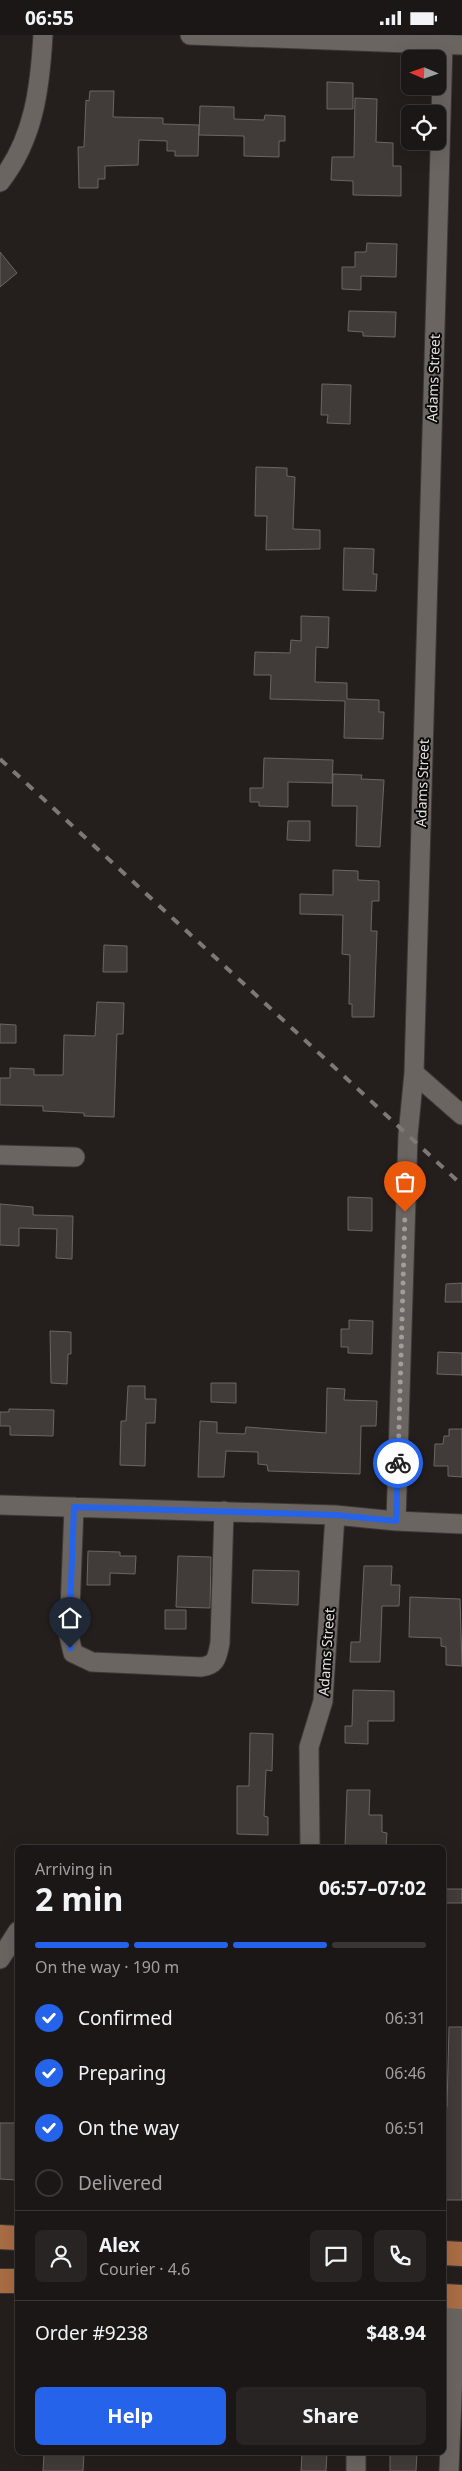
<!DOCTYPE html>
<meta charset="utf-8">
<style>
body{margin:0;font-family:"Noto Sans",sans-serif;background:#282423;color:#f1f3f6;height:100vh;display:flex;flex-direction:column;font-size:19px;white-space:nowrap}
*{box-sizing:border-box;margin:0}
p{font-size:16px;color:#a09fa1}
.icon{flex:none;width:28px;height:28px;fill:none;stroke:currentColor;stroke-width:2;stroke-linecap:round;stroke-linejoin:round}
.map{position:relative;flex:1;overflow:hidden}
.sheet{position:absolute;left:15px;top:1810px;width:431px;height:610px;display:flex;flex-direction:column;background:#1b1716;border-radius:8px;box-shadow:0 5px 20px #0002,0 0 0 1px #393635}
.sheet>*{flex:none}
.needle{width:32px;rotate:272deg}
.controls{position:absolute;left:401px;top:15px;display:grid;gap:10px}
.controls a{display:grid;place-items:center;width:45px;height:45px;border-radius:8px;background:#1b1716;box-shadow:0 5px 20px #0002,0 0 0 1px #393635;font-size:25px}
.pin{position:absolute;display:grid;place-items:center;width:42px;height:42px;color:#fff;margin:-51px -21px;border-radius:50% 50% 50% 0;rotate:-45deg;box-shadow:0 0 5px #0007}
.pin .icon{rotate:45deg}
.courier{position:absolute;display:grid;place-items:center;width:50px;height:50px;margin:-25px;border:4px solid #2563eb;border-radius:50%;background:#fff;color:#222;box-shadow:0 1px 6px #0007}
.head em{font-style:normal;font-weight:700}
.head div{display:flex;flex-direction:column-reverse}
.head{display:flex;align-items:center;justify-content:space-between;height:85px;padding:0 20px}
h1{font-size:32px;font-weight:700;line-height:38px}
.bar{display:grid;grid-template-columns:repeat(4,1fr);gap:8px 5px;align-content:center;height:60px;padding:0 20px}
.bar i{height:6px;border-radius:4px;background:#393635}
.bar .selected{background:#2563eb}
.bar p{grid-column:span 4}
.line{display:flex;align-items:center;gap:12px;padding:0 20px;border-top:1px solid #393635}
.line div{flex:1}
.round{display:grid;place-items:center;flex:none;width:52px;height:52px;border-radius:8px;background:#282423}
ol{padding:0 20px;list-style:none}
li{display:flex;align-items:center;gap:15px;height:55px}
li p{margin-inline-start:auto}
li .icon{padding:5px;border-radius:50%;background:#2563eb;color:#fff;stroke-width:4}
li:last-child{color:#a09fa1}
li i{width:28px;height:28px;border:2px solid #393635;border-radius:50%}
.cta{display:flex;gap:10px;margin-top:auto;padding:10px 20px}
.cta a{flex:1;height:58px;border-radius:8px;background:#2563eb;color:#fff;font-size:20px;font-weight:700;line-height:58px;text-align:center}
.cta a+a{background:#282423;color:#f1f3f6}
.status{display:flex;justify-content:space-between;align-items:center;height:35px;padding:0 25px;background:#1b1716;direction:ltr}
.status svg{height:14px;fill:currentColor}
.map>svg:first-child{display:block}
.building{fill:#413c39;stroke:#6c6663}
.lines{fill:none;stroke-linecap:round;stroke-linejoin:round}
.minor-casing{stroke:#3c3937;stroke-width:21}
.major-casing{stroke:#3c3937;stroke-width:26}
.minor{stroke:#6b6562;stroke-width:19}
.major{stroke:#aa6d45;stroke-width:24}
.rail{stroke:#7c7876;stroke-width:4;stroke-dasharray:9 9;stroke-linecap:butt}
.done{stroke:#a19d9b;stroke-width:5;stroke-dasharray:0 9}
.route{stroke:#2563eb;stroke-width:6}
.labels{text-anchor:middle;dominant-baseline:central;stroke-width:4;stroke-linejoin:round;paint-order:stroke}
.street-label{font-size:14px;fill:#e4e1df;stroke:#0c0a09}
</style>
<div class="status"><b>06:55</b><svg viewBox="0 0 49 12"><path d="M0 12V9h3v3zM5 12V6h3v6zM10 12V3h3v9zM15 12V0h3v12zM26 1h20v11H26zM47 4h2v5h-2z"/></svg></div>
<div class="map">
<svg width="462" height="2436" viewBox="0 0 462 2436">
<rect width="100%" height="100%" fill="#241f1d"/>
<path class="building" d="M327,47l26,1v26h-26z
M90,56h24l-1,26 50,1v6l36,1 -1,31h-23v-5h-8v-10l-28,-1 -1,25 -33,1v13h-7v9h-19l-1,-41h6l2,-47 3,1z
M355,63l22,1 -1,43 17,1v23h8v30l-48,-1v-14l-22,-1 1,-23h22z
M200,71l34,1v12l30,1 1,-5 20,1v25h-6v16l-35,-1v-20l-45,-1z
M367,208l30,1 -1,33 -35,-1v14l-19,-1v-22h13v-15h11z
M0,217l17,21 -17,14z
M349,276l47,1 -1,25 -32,-1v-4l-15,-1z
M322,349l29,1 -1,39 -23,-1 1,-8h-7z
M256,432l31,1v8l8,1 -2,52 27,1v19l-54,1 1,-34h-12z
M344,513l30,1 -1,25h4l-1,17 -33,-1z
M301,581l28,1 -1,31 -12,-1 -1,35 32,1v16l32,1v12h5l-1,27 -39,-1 1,-37 -75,-2 1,-24h-17l1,-23 35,1 1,-13 10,1z
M264,723l69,2 -1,23 -44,-1v25l-29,-1v-4h-9v-14h13z
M333,739l29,1 -1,4 23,1 -4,67 -24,-1 1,-40h-25z
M288,786h22v20l-23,-1z
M333,835l25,1v9l21,1v20h-7l-1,30h6l-3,86h-22v-13h-3l1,-49 -8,-1 1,-39 -43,-1v-20l33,1z
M104,910l23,1v26h-24z
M97,967l27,1 -1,31h-6l-3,83 -30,-1v-3l-41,-2v-5l-43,-1v-27h10v-10l24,1v6h29l1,-40 31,1z
M0,989l16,1v18h-16z
M348,1162l24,1v33l-24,-1z
M0,1169l33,3v8l40,1 -1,43 -16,-1 1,-29 -38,-1v18l-19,-1z
M462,1248v19h-17l1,-18z
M349,1285l24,1 -1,33 -24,-1v-6h-7v-18h8z
M50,1296l21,1v22h-3l-1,30 -16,-1z
M438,1317l24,1v22l-25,-1z
M211,1348h25v20l-25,-1z
M128,1351h17v13h11l-1,24h-9l-1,43 -25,-1 1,-44h5z
M327,1353l18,1 -1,11 33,1 -1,25h-15l-1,48 -92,-3 -1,-6 -9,-1v-12l-32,-1 -2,26h-26l2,-56 17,1v11l28,1 1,-7 80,6z
M9,1374l45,1 -1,26 -43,-1v-9h-10v-14h9z
M449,1394h13v48l-14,-1v-10h-14l1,-22h8l1,-8h5z
M88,1516l32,1v4h16l-1,18 -25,-1v12h-23z
M178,1521l33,1 -1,51 -34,-1z
M364,1531h28l-1,19h9l-1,21h-17l-2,56h-30l1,-20h9z
M253,1535l46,1 -1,34 -46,-2z
M410,1562l50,2 2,67 -16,-1v-18l-5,-1v-8l-32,-1z
M165,1575h21v19h-21z
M353,1655l41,1v30h-26v23l-23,-1v-17h7z
M250,1698l23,1 -1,37 -6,-1 -2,46 4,1v18l-31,-1v-48h12z
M347,1755h23l-1,25h13v17l5,1 -1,14h-41z
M446,1854h16v14h-17z
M449,1992h13v173h-18v-93h3z
M0,2088h18l-2,57 -16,-1z
M44,2418h40l-1,18h-40z
M302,2418h25l-1,18h-25z
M390,2418h27l-1,18h-26z"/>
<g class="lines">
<g class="minor-casing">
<path id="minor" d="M190,0l272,10
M0,147c34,-43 40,-94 43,-147
M414,1038l48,42
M0,1120l75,2
M0,1470l335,10 61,6 66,3
M74,1472l-5,129 4,17 19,9 109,5c16,-2 16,-10 19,-24l4,-132
M396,1486l12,-386 6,-62 29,-1029
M310,1812l-1,-100 14,-46 12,-186
M0,1924l18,-28
M356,2436v-18
M449,2436l7,-174"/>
</g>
<g class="major-casing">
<path id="major" d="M0,2202l18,1
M444,2218l18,1
M0,2246h18
M444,2261l18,1"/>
</g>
<use href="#minor" class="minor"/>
<use href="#major" class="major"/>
<path class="rail" d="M0,724l462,426"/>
</g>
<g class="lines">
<path class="done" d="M398,1428l7,-251"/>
<path class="route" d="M70,1613l-1,-12 5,-129 262,8 60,6 2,-58"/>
</g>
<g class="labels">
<g class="street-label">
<text transform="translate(433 343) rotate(-88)">Adams Street</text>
<text transform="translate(422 748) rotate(-88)">Adams Street</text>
<text transform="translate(326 1617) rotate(-86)">Adams Street</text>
</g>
</g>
</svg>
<div class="controls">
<a><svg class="needle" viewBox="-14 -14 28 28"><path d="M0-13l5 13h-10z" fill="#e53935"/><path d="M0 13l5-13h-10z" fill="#a09fa1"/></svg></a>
<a><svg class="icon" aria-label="locate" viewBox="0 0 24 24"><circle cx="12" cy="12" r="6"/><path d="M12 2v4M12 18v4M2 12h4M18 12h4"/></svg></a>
</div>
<div class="pin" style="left:405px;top:1177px;background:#ea580c"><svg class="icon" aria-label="bag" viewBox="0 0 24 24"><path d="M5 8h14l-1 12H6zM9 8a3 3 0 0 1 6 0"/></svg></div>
<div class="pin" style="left:70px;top:1613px;background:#1f2937"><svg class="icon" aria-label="home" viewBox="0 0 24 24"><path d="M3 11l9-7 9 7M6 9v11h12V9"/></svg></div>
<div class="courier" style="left:398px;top:1428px"><svg class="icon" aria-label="bike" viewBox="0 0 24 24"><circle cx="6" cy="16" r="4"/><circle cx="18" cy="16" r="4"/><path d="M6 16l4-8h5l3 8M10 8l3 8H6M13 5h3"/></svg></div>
<section class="sheet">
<div class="head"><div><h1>2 min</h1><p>Arriving in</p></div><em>06:57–07:02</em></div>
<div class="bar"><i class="selected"></i><i class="selected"></i><i class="selected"></i><i></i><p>On the way · 190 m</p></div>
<ol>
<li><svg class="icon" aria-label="check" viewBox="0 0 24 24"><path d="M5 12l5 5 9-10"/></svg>Confirmed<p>06:31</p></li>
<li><svg class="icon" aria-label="check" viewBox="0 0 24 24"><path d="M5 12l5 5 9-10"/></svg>Preparing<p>06:46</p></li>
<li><svg class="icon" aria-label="check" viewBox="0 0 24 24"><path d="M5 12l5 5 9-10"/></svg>On the way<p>06:51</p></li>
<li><i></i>Delivered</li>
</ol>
<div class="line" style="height:90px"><a class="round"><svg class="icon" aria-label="person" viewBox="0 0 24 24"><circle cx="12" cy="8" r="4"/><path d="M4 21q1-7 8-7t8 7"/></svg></a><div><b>Alex</b><p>Courier · 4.6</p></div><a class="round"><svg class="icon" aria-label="chat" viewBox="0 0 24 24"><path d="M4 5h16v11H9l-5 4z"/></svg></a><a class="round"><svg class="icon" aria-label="phone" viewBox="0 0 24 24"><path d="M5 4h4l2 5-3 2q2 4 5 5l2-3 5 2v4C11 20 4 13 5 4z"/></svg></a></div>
<div class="line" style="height:65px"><div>Order #9238</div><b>$48.94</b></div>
<div class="cta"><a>Help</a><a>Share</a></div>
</section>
</div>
